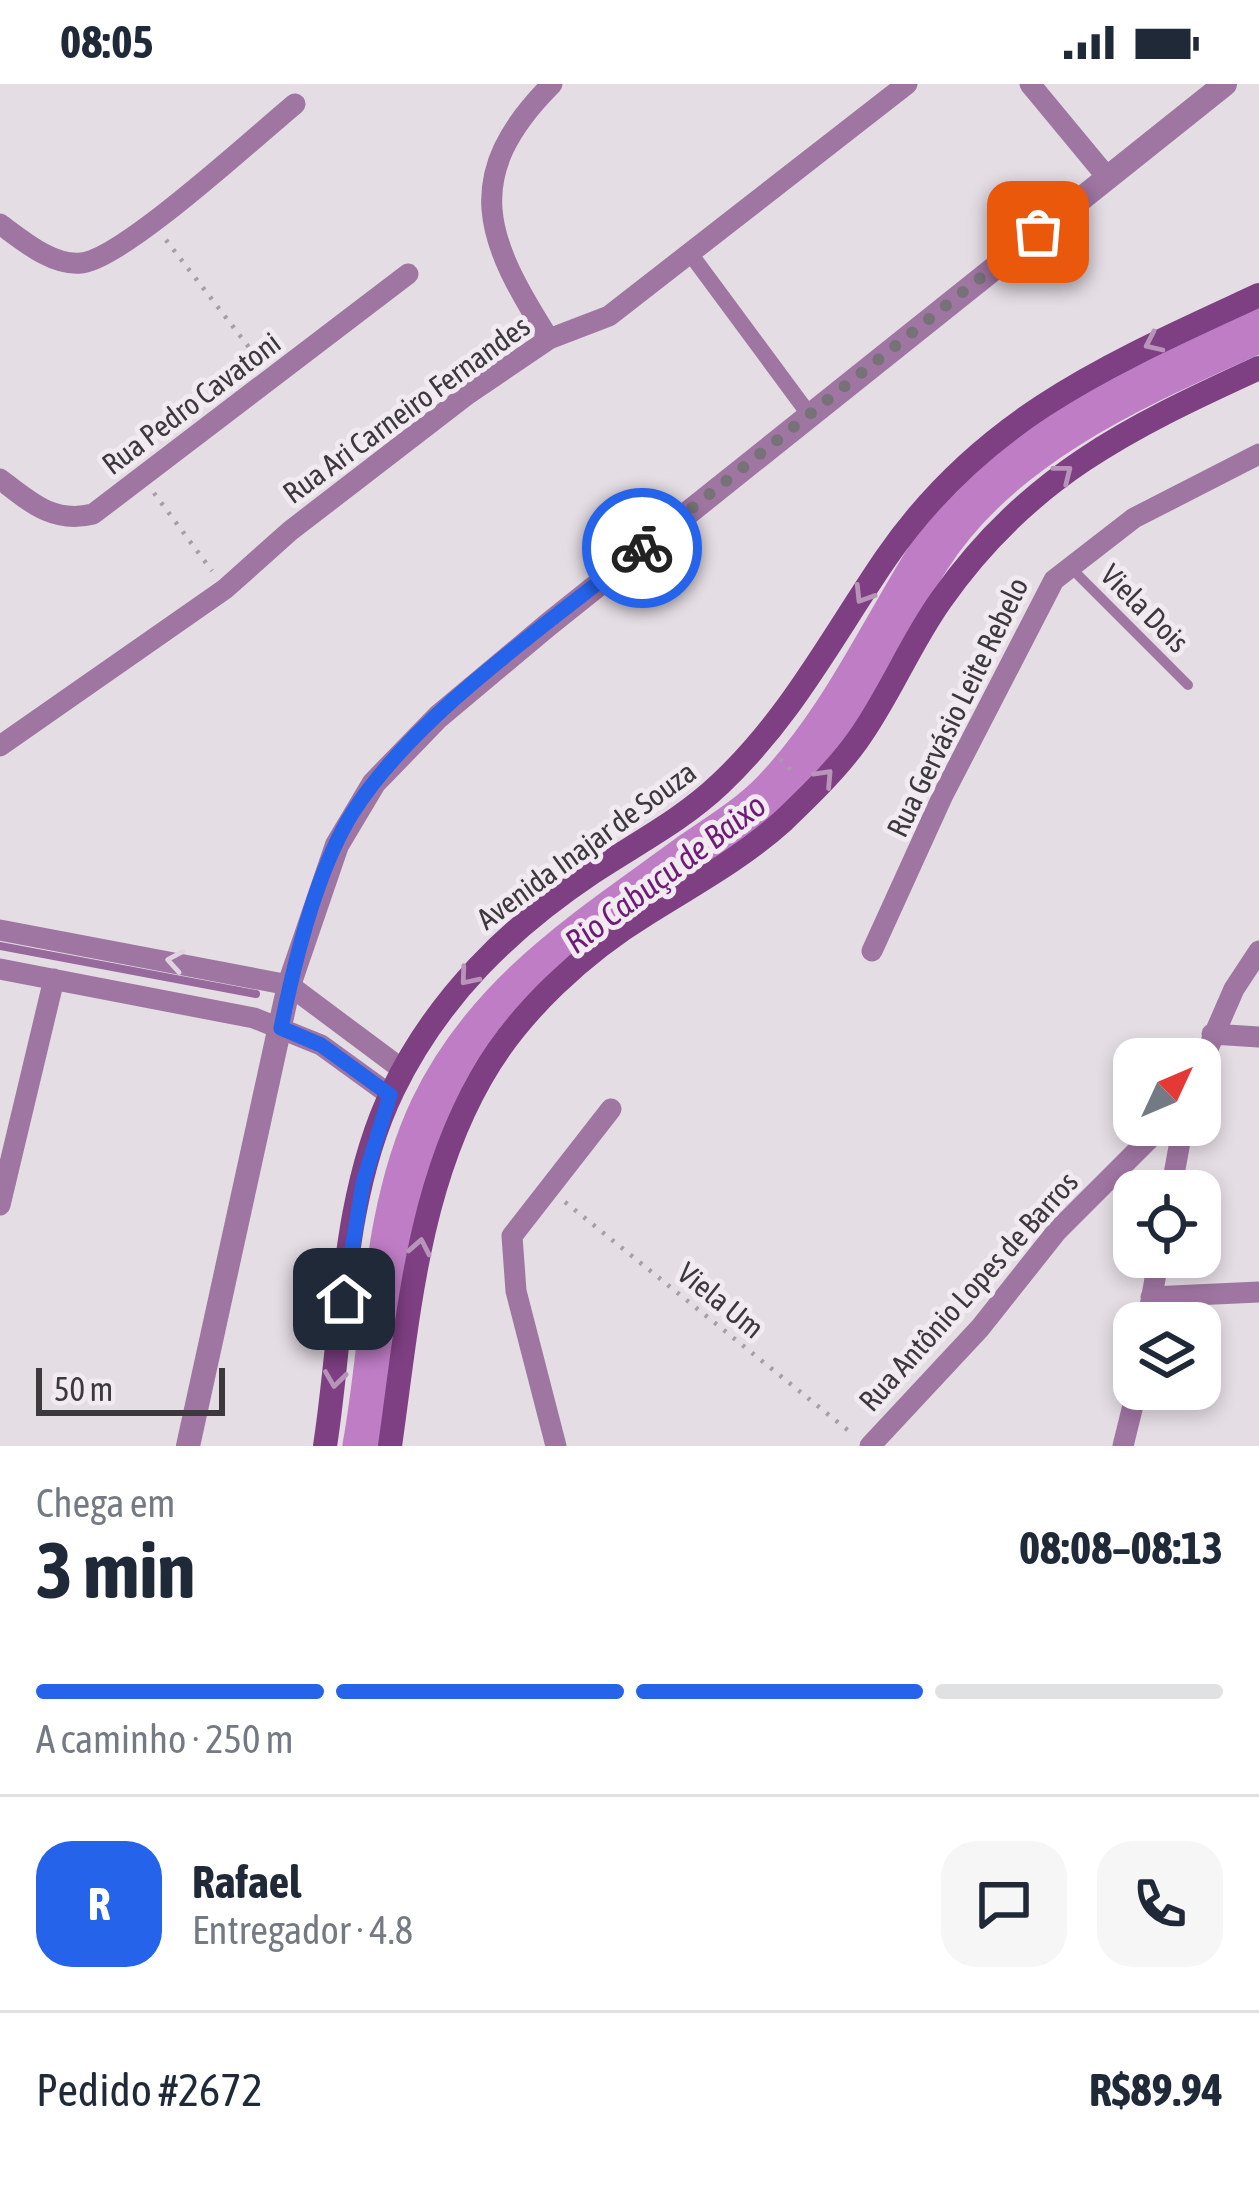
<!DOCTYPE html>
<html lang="pt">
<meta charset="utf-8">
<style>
body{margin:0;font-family:"Asap Condensed",sans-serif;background:#f6f6f7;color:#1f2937;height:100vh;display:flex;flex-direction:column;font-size:45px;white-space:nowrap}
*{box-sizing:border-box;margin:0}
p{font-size:39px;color:#747a83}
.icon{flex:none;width:66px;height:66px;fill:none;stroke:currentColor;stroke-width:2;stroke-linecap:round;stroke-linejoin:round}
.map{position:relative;height:1362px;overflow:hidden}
.panel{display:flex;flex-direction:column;background:#fff;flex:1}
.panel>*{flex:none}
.needle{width:78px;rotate:46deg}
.tools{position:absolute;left:1113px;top:954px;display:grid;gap:24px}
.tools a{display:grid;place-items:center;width:108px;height:108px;border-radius:24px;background:#fff;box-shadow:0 6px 18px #0003;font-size:60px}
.scale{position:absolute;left:36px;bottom:30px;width:189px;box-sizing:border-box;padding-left:12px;border:6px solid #3c393c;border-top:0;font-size:33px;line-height:42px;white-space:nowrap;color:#3c393c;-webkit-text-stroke:9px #f1eaf1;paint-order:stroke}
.pin{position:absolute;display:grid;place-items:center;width:102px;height:102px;color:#fff;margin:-51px;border-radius:24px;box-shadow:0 6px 18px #0006}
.courier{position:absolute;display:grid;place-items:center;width:120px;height:120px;margin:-60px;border:9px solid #2563eb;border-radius:50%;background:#fff;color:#222;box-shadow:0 3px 15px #0007}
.head em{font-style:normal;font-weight:700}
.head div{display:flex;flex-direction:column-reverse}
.head{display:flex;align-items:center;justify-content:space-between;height:204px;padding:0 36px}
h1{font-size:78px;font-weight:700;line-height:90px}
.bar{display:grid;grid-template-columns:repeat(4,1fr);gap:18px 12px;align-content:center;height:144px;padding:0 36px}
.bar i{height:15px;border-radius:9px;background:#e0e1e3}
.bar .active{background:#2563eb}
.bar p{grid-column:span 4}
.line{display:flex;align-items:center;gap:30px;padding:0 36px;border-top:3px solid #e0e1e3}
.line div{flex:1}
.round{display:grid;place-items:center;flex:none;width:126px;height:126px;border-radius:36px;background:#f6f6f7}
.status{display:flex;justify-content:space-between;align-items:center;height:84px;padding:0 60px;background:#fff;direction:ltr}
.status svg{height:33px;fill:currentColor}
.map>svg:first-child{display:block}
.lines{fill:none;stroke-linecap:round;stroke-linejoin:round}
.stream{stroke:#98699c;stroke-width:8}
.river{stroke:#bf7dc5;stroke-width:45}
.path{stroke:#a59fa5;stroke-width:4.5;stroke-dasharray:3 9;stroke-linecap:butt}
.service{stroke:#9f75a2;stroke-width:10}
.pedestrian{stroke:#9f75a2;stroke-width:16}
.minor{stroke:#9f75a2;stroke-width:21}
.tertiary{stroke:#9f75a2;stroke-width:24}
.secondary{stroke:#7e3f83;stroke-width:24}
.oneway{stroke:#b894ba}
.oneway2{stroke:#e1d3e1}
.done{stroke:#777277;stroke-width:12;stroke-dasharray:0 21.6}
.route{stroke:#2563eb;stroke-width:15}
.labels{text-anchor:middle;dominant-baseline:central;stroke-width:10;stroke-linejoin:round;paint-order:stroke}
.street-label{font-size:30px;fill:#3c393c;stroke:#f1eaf1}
.water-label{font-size:33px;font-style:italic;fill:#6c1c74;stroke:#f1eaf1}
</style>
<div class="status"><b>08:05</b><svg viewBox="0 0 49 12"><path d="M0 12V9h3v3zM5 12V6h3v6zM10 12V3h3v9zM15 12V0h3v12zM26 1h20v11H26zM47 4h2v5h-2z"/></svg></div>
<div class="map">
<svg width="1259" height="1362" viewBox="0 0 1259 1362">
<rect width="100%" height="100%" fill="#e4dde4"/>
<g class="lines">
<path class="stream" d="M0,862l256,48"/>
<path class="river" d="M365,1362c20,-111 18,-233 67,-337 57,-119 160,-181 262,-256 26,-18 57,-37 79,-60 66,-68 106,-156 155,-235 73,-116 212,-174 331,-228"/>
<path class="path" d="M166,156l92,119
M154,409l58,78
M780,675l17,17
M565,1118l285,230"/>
<path class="service" d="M1068,481l120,120"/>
<path class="pedestrian" d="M692,172l119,161"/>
<path class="minor" d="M1030,0l77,93
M0,140c22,16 52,42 81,39 41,-3 176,-128 214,-159
M549,255c-63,-99 -90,-162 3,-255
M0,395c30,23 53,45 93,35l315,-240
M0,662l225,-157 65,-58 178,-137 81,-55 60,-23 298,-232
M0,846l289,55 114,85
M872,867l71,-156 111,-215 80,-62 125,-64
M0,885l254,49 67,27 69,50
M1212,950l47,3
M1200,983l34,-78 25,-38
M1171,1107l12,-66
M0,1121l54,-226
M1151,1213l108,-5
M1147,1239l12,-66
M556,1362l-40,-155 -4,-55 99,-127
M870,1362l110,-118 77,-97 106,-106
M1123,1362l14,-57"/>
<path class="tertiary" d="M188,1362l101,-461 48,-140 37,-62 64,-66 111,-93 676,-540"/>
<path class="secondary" d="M325,1362c18,-116 16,-249 68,-356 45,-93 116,-162 200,-218 44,-29 89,-52 127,-88 71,-67 112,-147 166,-226 97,-141 224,-194 373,-263
M390,1362c18,-126 27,-256 91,-368 37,-66 103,-126 167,-165 46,-29 94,-55 135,-92 25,-24 54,-52 74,-80 32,-44 52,-96 84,-141 86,-123 187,-172 318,-232"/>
</g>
<defs><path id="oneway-chevron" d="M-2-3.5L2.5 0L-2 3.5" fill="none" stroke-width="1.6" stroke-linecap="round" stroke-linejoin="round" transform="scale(3)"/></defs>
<g class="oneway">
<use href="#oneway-chevron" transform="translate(1153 259) rotate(155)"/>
<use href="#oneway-chevron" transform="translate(1064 389) rotate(-38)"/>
<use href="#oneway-chevron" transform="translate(863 511) rotate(122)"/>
<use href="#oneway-chevron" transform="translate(825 693) rotate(-47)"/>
<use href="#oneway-chevron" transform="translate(468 893) rotate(130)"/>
<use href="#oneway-chevron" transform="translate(420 1163) rotate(-79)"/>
<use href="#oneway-chevron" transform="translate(335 1295) rotate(98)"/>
</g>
<use class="oneway2" href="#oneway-chevron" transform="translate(175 877) rotate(-170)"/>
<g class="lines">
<path class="done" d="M642,464l396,-316"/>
<path class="route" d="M344,1215l19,-116 27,-88 -69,-50 -40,-17c13,-65 36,-159 72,-216 63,-99 197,-189 289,-264"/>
</g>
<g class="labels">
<g class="street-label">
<text transform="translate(191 319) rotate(-37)">Rua Pedro Cavatoni</text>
<text transform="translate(406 325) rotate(-36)">Rua Ari Carneiro Fernandes</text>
<text transform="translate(1145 524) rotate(45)">Viela Dois</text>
<text transform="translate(957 623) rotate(-64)">Rua Gervásio Leite Rebelo</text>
<text transform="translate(586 761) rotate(-36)">Avenida Inajar de Souza</text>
<text transform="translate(968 1207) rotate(-48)">Rua Antônio Lopes de Barros</text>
<text transform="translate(721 1216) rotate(39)">Viela Um</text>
</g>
<g class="water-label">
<text transform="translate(665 789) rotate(-37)">Rio Cabuçu de Baixo</text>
</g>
</g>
</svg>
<div class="tools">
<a><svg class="needle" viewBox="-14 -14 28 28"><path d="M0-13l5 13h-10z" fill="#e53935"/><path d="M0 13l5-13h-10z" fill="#747a83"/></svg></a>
<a><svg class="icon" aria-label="locate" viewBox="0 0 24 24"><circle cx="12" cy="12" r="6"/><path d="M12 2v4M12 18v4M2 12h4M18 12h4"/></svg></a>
<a><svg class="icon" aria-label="layers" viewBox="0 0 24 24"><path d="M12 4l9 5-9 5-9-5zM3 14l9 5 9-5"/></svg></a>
</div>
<div class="scale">50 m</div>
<div class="pin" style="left:1038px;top:148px;background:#ea580c"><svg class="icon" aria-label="bag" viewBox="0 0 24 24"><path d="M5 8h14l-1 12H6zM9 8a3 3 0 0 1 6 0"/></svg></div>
<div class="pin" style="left:344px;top:1215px;background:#1f2937"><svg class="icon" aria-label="home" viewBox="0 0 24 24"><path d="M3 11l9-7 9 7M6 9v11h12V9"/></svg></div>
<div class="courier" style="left:642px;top:464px"><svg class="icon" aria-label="bike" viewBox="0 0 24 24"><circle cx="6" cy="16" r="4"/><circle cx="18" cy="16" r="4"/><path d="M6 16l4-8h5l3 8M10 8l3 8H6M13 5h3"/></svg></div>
</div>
<section class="panel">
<div class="head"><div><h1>3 min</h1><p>Chega em</p></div><em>08:08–08:13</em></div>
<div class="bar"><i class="active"></i><i class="active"></i><i class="active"></i><i></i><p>A caminho · 250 m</p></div>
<div class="line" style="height:216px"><b class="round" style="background:#2563eb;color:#fff">R</b><div><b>Rafael</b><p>Entregador · 4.8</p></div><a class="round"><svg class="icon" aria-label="chat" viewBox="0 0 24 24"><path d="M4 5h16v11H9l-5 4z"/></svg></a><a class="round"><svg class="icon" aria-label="phone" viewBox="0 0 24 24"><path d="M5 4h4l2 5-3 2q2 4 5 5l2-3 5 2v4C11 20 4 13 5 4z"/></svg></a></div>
<div class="line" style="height:156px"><div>Pedido #2672</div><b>R$89.94</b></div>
</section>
